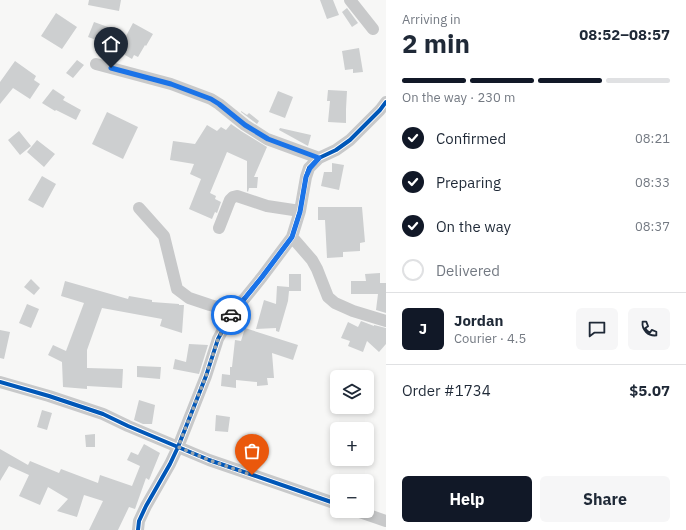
<!DOCTYPE html>
<meta charset="utf-8">
<style>
body{margin:0;font-family:"IBM Plex Sans",sans-serif;background:#f6f6f7;color:#1f2937;height:100vh;display:flex;flex-direction:column;font-size:15px;white-space:nowrap}
*{box-sizing:border-box;margin:0}
p{font-size:13px;color:#747a83}
.icon{flex:none;width:22px;height:22px;fill:none;stroke:currentColor;stroke-width:2;stroke-linecap:round;stroke-linejoin:round}
.map{position:relative;flex:1;overflow:hidden}
.panel{display:flex;flex-direction:column;background:#fff;width:300px}
.panel>*{flex:none}
.tools{position:absolute;left:330px;top:370px;display:grid;gap:8px}
.tools a{display:grid;place-items:center;width:44px;height:44px;border-radius:6px;background:#fff;box-shadow:0 2px 6px #0003;font-size:20px}
.pin{position:absolute;display:grid;place-items:center;width:34px;height:34px;color:#fff;margin:-41px -17px;border-radius:50% 50% 50% 0;rotate:-45deg;box-shadow:0 0 4px #0007}
.pin .icon{rotate:45deg}
.courier{position:absolute;display:grid;place-items:center;width:40px;height:40px;margin:-20px;border:3px solid #1a73e8;border-radius:50%;background:#fff;color:#222;box-shadow:0 1px 5px #0007}
.head em{font-style:normal;font-weight:800}
.head div{display:flex;flex-direction:column-reverse}
.head{display:flex;align-items:center;justify-content:space-between;height:68px;padding:0 16px}
h1{font-size:26px;font-weight:800;line-height:30px}
.bar{display:grid;grid-template-columns:repeat(4,1fr);gap:6px 4px;align-content:center;height:48px;padding:0 16px}
.bar i{height:5px;border-radius:3px;background:#e0e1e3}
.bar .on{background:#111827}
.bar p{grid-column:span 4}
.line{display:flex;align-items:center;gap:10px;padding:0 16px;border-top:1px solid #e0e1e3}
.line div{flex:1}
.round{display:grid;place-items:center;flex:none;width:42px;height:42px;border-radius:6px;background:#f6f6f7}
ol{padding:0 16px;list-style:none}
li{display:flex;align-items:center;gap:12px;height:44px}
li p{margin-inline-start:auto}
li .icon{padding:4px;border-radius:50%;background:#111827;color:#fff;stroke-width:4}
li:last-child{color:#747a83}
li i{width:22px;height:22px;border:2px solid #e0e1e3;border-radius:50%}
.action{display:flex;gap:8px;margin-top:auto;padding:8px 16px}
.action a{flex:1;height:46px;border-radius:6px;background:#111827;color:#fff;font-size:16px;font-weight:800;line-height:46px;text-align:center}
.action a+a{background:#f6f6f7;color:#1f2937}
main{display:flex;flex:1;min-height:0}
.map>svg:first-child{display:block}
.building{fill:#cdcfd0}
.lines{fill:none;stroke-linecap:round;stroke-linejoin:round}
.street{stroke:#c8c9ca;stroke-width:12}
.cycleway-casing{stroke:#fff;stroke-width:6}
.cycleway{stroke:#0057b8;stroke-width:4}
.done{stroke:#9ba4ab;stroke-width:4;stroke-dasharray:0 7.2}
.route{stroke:#1a73e8;stroke-width:5}
</style>
<main>
<div class="map">
<svg width="386" height="530" viewBox="0 0 386 530">
<rect width="100%" height="100%" fill="#f7f7f6"/>
<path class="building" d="M89,0h32l-2,11 -31,-6z
M320,0h13l6,15 -12,4z
M347,8l11,15 -6,4 -10,-15z
M56,13l21,14 -15,22 -21,-13z
M94,22l14,5 -6,15 -14,-5z
M133,23l20,11 -7,12 -1,-1 -7,12 -4,-2 -2,4 -14,-8z
M359,48l4,24 -10,1v-4l-8,1 -3,-19z
M77,60l7,5 -11,13 -7,-5z
M15,61l21,15 -2,4 6,4 -10,15 -17,-11 -13,16v-22z
M53,89l12,8 -2,3 18,10 -5,10 -20,-10 -1,1 -13,-8z
M328,90l19,1 -1,18v14l-18,-1 2,-21h-3z
M278,91l15,6 -8,21 -16,-6z
M241,111l6,4 2,-2 10,8 -2,3 -16,-12z
M107,112l31,15 -15,32 -31,-15z
M231,124l10,7 26,16 -13,30h4l-1,11h-8l-1,4 -1,-1v-30l-20,-9 -17,41 6,3 -1,3 6,3 -4,11 -2,-1 -3,7 -23,-10 12,-30 -11,-5 4,-10 -24,-4 3,-19 22,3 12,-19 10,6 4,-4 5,3z
M280,128l31,7 -3,11 -29,-16z
M19,131l12,15 -11,9 -12,-15z
M37,140l18,14 -11,13 -17,-15z
M332,163l12,2 -5,25 -18,-4 3,-14h8z
M42,176l14,8 -13,24 -15,-8z
M318,207h44l3,35 -5,1v8l-17,1v5l-16,1 -2,-38h-7z
M380,273v10h6v30l-10,-3 2,-16h-27v-13h15l-1,-7z
M289,274h12v17h-12l-1,10 -9,31 -3,-1v-3l-20,1 8,-29 12,4 1,-18 12,1z
M31,279l9,9 -6,7 -10,-8z
M65,281l63,18 1,-3 23,4v2l27,2v1h5l-2,28 -22,-7 2,-7 -60,-11 -15,42v18l36,1 -1,19 -35,-2v3l-24,-2 -1,-25 -14,-7 5,-10 13,6 18,-48 -23,-7z
M27,304l12,5 -8,19 -12,-5z
M361,321l13,5v-1l12,3v16l-7,8 -12,-11 -4,11 -15,-6 2,-5 -9,-3 7,-16 10,5z
M245,328l53,17 -5,15 -21,-7 2,25h-7l1,7 -11,1v-4l-21,-2v8l-15,-2 1,-12 8,1v-8h2l3,-27 6,1z
M0,330l10,2 -6,27 -4,-1z
M189,344l19,1 -9,29 -26,-5 2,-10 11,3z
M137,366l24,1 -1,12 -23,-2z
M139,400l16,5 -3,19h-9l-9,-4z
M42,410l10,3 -5,17 -10,-3z
M216,415l14,2 -2,15 -13,-1z
M95,434v13h-9l-1,-12z
M144,444l16,9 -11,27 -3,-2 -11,31 -6,-2 -11,23h-29l14,-29 -19,-6 -7,22 -20,-6 11,-12 -20,-12 -8,18 -21,-9 10,-21 -20,-9 -9,15v-32l28,16 2,-4 29,12 2,-4 37,14 2,-8 32,11 8,-20 -13,-6 4,-8 7,3z"/>
<g class="lines">
<path class="street" d="M350,0l23,29
M96,64l75,20 40,15 8,5 26,21 22,14 52,19
M139,208l25,28 13,53 12,9 21,7 23,6
M219,228l11,-28 3,-3 4,-1 30,10 33,5
M292,237l20,23 5,9 11,28 7,6 18,8 33,10
M0,382l49,14 54,18 25,12 81,34 128,44
M357,511l29,10
M138,530l1,-9 7,-15 24,-42 8,-17 28,-71 12,-37 15,-28 12,-13 17,-21 30,-40 8,-26 6,-34 3,-9 10,-10 17,-8 14,-10 30,-30 6,-8"/>
<g class="cycleway-casing">
<path id="cycleway" d="M0,382l49,14 54,18 25,12 81,34 128,44
M138,530l1,-9 7,-15 24,-42 8,-17 28,-71 12,-37 15,-28 12,-13 17,-21 30,-40 8,-26 6,-34 3,-9 10,-10 17,-8 14,-10 30,-30 6,-8"/>
</g>
<use href="#cycleway" class="cycleway"/>
</g>
<g class="lines">
<path class="done" d="M231,315l-13,24 -12,37 -28,71 31,13 43,15"/>
<path class="route" d="M111,68l60,16 40,15 8,5 26,21 23,14 51,19 -9,10 -4,9 -6,35 -8,25 -30,40 -17,21 -12,13 -2,4"/>
</g>
</svg>
<div class="tools">
<a><svg class="icon" aria-label="layers" viewBox="0 0 24 24"><path d="M12 4l9 5-9 5-9-5zM3 14l9 5 9-5"/></svg></a>
<a>+</a>
<a>−</a>
</div>
<div class="pin" style="left:252px;top:475px;background:#ea580c"><svg class="icon" aria-label="bag" viewBox="0 0 24 24"><path d="M5 8h14l-1 12H6zM9 8a3 3 0 0 1 6 0"/></svg></div>
<div class="pin" style="left:111px;top:68px;background:#1f2937"><svg class="icon" aria-label="home" viewBox="0 0 24 24"><path d="M3 11l9-7 9 7M6 9v11h12V9"/></svg></div>
<div class="courier" style="left:231px;top:315px"><svg class="icon" aria-label="car" viewBox="0 0 24 24"><path d="M5 17H2v-5l4-1 3-4h7l3 4 3 1v5h-3M9 17h6M6 11h13"/><circle cx="7" cy="17" r="2"/><circle cx="17" cy="17" r="2"/></svg></div>
</div>
<section class="panel">
<div class="head"><div><h1>2 min</h1><p>Arriving in</p></div><em>08:52–08:57</em></div>
<div class="bar"><i class="on"></i><i class="on"></i><i class="on"></i><i></i><p>On the way · 230 m</p></div>
<ol>
<li><svg class="icon" aria-label="check" viewBox="0 0 24 24"><path d="M5 12l5 5 9-10"/></svg>Confirmed<p>08:21</p></li>
<li><svg class="icon" aria-label="check" viewBox="0 0 24 24"><path d="M5 12l5 5 9-10"/></svg>Preparing<p>08:33</p></li>
<li><svg class="icon" aria-label="check" viewBox="0 0 24 24"><path d="M5 12l5 5 9-10"/></svg>On the way<p>08:37</p></li>
<li><i></i>Delivered</li>
</ol>
<div class="line" style="height:72px"><b class="round" style="background:#111827;color:#fff">J</b><div><b>Jordan</b><p>Courier · 4.5</p></div><a class="round"><svg class="icon" aria-label="chat" viewBox="0 0 24 24"><path d="M4 5h16v11H9l-5 4z"/></svg></a><a class="round"><svg class="icon" aria-label="phone" viewBox="0 0 24 24"><path d="M5 4h4l2 5-3 2q2 4 5 5l2-3 5 2v4C11 20 4 13 5 4z"/></svg></a></div>
<div class="line" style="height:52px"><div>Order #1734</div><b>$5.07</b></div>
<div class="action"><a>Help</a><a>Share</a></div>
</section>
</main>
